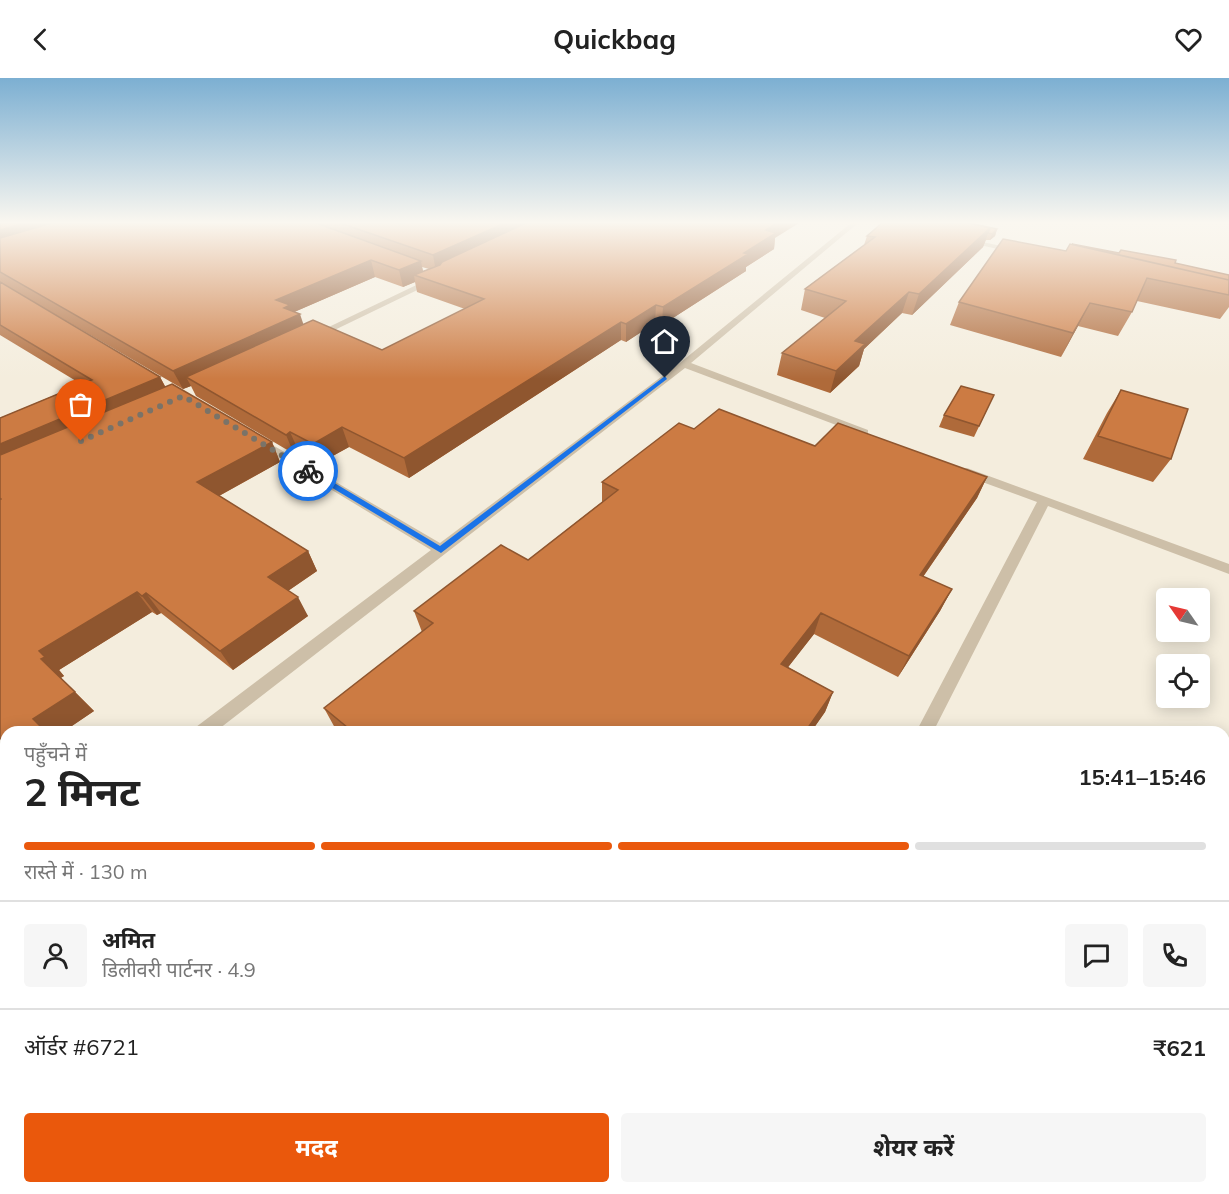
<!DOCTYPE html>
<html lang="hi">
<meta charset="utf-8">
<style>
body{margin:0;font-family:Mulish,"Noto Sans Devanagari",sans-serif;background:#f6f6f6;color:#222;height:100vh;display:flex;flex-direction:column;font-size:22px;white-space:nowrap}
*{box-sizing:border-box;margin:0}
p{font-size:20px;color:#767676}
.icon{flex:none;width:33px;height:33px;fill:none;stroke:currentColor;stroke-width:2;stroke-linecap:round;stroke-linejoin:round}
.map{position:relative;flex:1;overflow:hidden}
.details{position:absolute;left:0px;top:648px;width:1230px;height:468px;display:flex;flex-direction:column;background:#fff;border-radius:18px 18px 0 0;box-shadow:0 3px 15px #0003}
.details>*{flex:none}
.needle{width:39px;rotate:304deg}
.fabs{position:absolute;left:1156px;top:510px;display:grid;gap:12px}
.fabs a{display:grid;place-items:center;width:54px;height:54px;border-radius:6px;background:#fff;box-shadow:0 3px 15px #0003;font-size:30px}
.pin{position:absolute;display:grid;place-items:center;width:51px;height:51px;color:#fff;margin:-62px -26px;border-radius:50% 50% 50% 0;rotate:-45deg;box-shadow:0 0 6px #0007}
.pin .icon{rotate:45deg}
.courier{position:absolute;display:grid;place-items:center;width:60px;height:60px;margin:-30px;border:4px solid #1a73e8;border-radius:50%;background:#fff;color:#222;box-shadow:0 2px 8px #0007}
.overview em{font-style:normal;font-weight:700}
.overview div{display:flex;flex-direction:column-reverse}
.overview{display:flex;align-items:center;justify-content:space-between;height:102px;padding:0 24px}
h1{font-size:39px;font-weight:700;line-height:45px}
.bar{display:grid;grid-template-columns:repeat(4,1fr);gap:9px 6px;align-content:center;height:72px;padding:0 24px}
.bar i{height:8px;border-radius:4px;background:#e0e0e0}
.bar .active{background:#ea580c}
.bar p{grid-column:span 4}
.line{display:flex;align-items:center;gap:15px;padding:0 24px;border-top:2px solid #e0e0e0}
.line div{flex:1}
.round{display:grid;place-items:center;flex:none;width:63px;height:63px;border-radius:6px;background:#f6f6f6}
.cta{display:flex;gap:12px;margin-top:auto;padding:12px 24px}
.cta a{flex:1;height:69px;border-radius:6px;background:#ea580c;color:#fff;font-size:24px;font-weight:700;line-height:69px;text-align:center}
.cta a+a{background:#f6f6f6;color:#222}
header{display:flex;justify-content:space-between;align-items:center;height:78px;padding:0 24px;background:#fff;font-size:27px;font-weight:700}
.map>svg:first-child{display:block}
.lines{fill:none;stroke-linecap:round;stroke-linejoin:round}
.lane{fill:#cdbfa8;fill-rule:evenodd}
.street{fill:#cdbfa8;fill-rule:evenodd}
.wall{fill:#af6a3a;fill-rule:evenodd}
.shaded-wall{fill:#8f562f}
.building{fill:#cc7b43;stroke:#8f562f;stroke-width:1.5}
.route{fill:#1a73e8}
.done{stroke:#7a7368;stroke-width:6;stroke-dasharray:0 10.8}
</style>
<header><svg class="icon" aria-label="back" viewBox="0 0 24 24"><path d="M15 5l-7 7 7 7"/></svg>Quickbag<svg class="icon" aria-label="heart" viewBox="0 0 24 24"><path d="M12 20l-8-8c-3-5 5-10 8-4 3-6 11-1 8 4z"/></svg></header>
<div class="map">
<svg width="1229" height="1116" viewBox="0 0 1229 1116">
<rect width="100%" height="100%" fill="#f4eddd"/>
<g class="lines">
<path class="lane" d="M851,145h7l-167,140 177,67v4h-8l-175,-66 -470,364h-21l2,-5 235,-177 -175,-106v-4h8l176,103 241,-181z
M431,200l7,2 -120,58 -8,-2z
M967,390l262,96v10l-181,-68 -115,226h-17l121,-230 -74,-27v-6z
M639,1110h29l3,6h-29z
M674,1110h26l-3,6h-26z"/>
<path class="street" d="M963,160l53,11 4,2 -4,2 -50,-11z"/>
</g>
<path class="wall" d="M0,145h398l377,15 -1,11 -28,18v4l-84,54 -7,-2 -29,19 -5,-2 -212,138 -60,-31 -29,16 -21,-11 -5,2 -98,-58 -5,-10 -8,3 -163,-95 140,83 5,9 107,56 8,20 -61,34 89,55 9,20 -29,20 20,25 -75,54 -72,-57 -4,2 -5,-3 -93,58 5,6 -3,2 33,33 -31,21h-57l-6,6v-320l81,-34 -81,-49zM422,189l7,2 -6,2zM375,199l28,10 12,-5 2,10 48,17 -83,41 -79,-25 -9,-13z
M997,151l-2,7 -5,4h-4l-3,7 -71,68 -10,-2 -38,36 -5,17 -29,27 -53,-18 5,-22 43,-35 -24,-8 4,-21 59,-44 3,-9z
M1066,173l109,12 54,12v32l-9,12 -83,-18 -5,11 -14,24 -40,-10 -17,31 -111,-32 9,-23z
M1121,312l50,69 -18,23 -70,-23 24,-46z
M994,317l-20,42 -35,-10 5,-12z
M694,351l121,17 172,31 -10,21 -54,79 29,12 -12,22 -42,66 -84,-43 -26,33 45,25 -8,20 -14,20h-471l-5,-4 -11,-20 98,-76 -8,-21 114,-51 74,-58v-20z"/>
<path class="shaded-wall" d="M24,145h62l-86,26v-19z
M505,145h35l-104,49 -3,-17z
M777,145h22l-24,15 -1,11 -28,18v4l-84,54 1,-18 81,-54 22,-23z
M990,150l-7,19 -71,68 7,-21z
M997,151l-2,7 -5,4 2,-6z
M371,182l4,17 -83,36 8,1 6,18 -120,45 5,9 -8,3 -10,-18 103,-71z
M421,183l3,16 -10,-2 1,7 -12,5 -4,-17z
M909,214l-7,21 -38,36 -5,17 -29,27 6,-22 19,-30z
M1090,225l-12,23 -17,31 12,-24z
M656,227l-1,18 -29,19v-18z
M621,244v18l-212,138 -5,-20z
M160,299l10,19 -170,75v-27z
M342,349l7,20 -29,16 -7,-19z
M290,354l9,20 -5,2 -8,-19z
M272,364l8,20 -72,40 -11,-20z
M987,399l-10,21 -68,99 11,-22z
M308,473l9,20 -38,26 -11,-20z
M952,511l-12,22 -42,66 11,-21z
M137,514l15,20 -93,58 5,6 -4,2 -19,-19 -2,-8z
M146,515l15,20 -4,2 -15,-19z
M298,519l10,19 -75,54 -13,-19z
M821,535l-7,21 -39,50 6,-20z
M75,614l19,19 -31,21h-17l-13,-13z
M833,614l-8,20 -14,20h-6z
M6,1093v17h19l-6,6h-19v-17z
M192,1110h26l-6,6h-25z
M427,1110h11l6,6h-11z"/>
<path class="building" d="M0,145h24l-24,7z
M52,145h264l105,38 -22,9 -28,-10 -95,40 14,5 -6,3 16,6 -127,57 -173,-99v-34z
M340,145h58l3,1 2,-1h102l-72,32z
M526,145h251l-11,7 10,3 -32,20 4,1 -85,53 -7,-2 -30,19 -5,-2 -217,136 -62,-31 -29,17 -23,-12 -4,3 -100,-58 127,-57 69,30 102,-51 -70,-24 26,-10 2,-3z
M882,145h86l22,5 -71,66 -10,-2 -54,49 10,3 -29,27 -54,-18 64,-52 -41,-12 70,-52 -8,-1z
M974,146l23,5 -5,5 -4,-1 2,-5z
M1003,161l63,12 4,-7 159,36v15l-82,-17 -15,34 -42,-9 -17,30 -114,-31z
M1072,166l47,9 2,-3 55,10 -1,3 54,12v5z
M0,204l160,95 -160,67v-26l92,-38 -92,-55z
M172,306l100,58 -75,40 111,69 -40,26 30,20 -78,54 -74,-58 -4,3 -5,-4 -98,59 6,6 -4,2 34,33 -42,27 13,13h-40v13l-6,-7v-238l1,-1 -1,-1v-43z
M961,308l33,9 -15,31 -35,-11z
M1121,312l67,19 -17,50 -73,-23z
M719,331l96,37 23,-23 149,54 -67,98 32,14 -43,67 -88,-43 -40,51 52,28 -28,40h-452l-29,-24 109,-85 -19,-12 87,-66 27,15 90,-70 -16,-8 77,-59 15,6z
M6,677v42l-4,3 -2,-3v-39z
M6,792v301l-6,6v-303z
M62,1110h130l-5,6h-131z
M285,1110h142l6,6h-153z"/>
<linearGradient id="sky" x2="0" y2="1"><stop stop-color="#7cafd2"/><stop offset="0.48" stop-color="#faf7f0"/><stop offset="1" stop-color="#faf7f0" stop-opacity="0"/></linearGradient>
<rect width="1229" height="301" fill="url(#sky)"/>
<path class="route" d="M665,298l2,3 -226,174 -137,-82 7,-2 129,77z"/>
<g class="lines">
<path class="done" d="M81,363l102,-45 125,75"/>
</g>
</svg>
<div class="fabs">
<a><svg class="needle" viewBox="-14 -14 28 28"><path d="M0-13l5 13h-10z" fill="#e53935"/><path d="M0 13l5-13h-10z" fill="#767676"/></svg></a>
<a><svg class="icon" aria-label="locate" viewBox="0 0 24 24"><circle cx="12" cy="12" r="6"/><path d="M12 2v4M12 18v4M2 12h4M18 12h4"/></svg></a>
</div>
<div class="pin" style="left:81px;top:363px;background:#ea580c"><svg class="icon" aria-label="bag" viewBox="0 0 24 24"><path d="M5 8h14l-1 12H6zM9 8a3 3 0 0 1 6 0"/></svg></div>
<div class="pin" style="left:665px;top:300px;background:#1f2937"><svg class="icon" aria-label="home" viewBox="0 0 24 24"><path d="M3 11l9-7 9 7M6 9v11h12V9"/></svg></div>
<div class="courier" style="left:308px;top:393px"><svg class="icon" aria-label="bike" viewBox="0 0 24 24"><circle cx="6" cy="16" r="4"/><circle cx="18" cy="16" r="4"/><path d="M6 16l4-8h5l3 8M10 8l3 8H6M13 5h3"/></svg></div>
<section class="details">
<div class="overview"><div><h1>2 मिनट</h1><p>पहुँचने में</p></div><em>15:41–15:46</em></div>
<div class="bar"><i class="active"></i><i class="active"></i><i class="active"></i><i></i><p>रास्ते में · 130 m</p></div>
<div class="line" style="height:108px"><a class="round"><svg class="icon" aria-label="person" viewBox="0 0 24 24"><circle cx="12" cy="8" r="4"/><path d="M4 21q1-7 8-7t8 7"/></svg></a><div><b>अमित</b><p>डिलीवरी पार्टनर · 4.9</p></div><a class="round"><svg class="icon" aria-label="chat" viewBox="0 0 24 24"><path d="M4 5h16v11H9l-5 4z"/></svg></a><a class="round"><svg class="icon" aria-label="phone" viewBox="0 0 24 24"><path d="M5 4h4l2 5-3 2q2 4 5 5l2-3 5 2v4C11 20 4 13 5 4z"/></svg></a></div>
<div class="line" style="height:78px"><div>ऑर्डर #6721</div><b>₹621</b></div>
<div class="cta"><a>मदद</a><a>शेयर करें</a></div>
</section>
</div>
